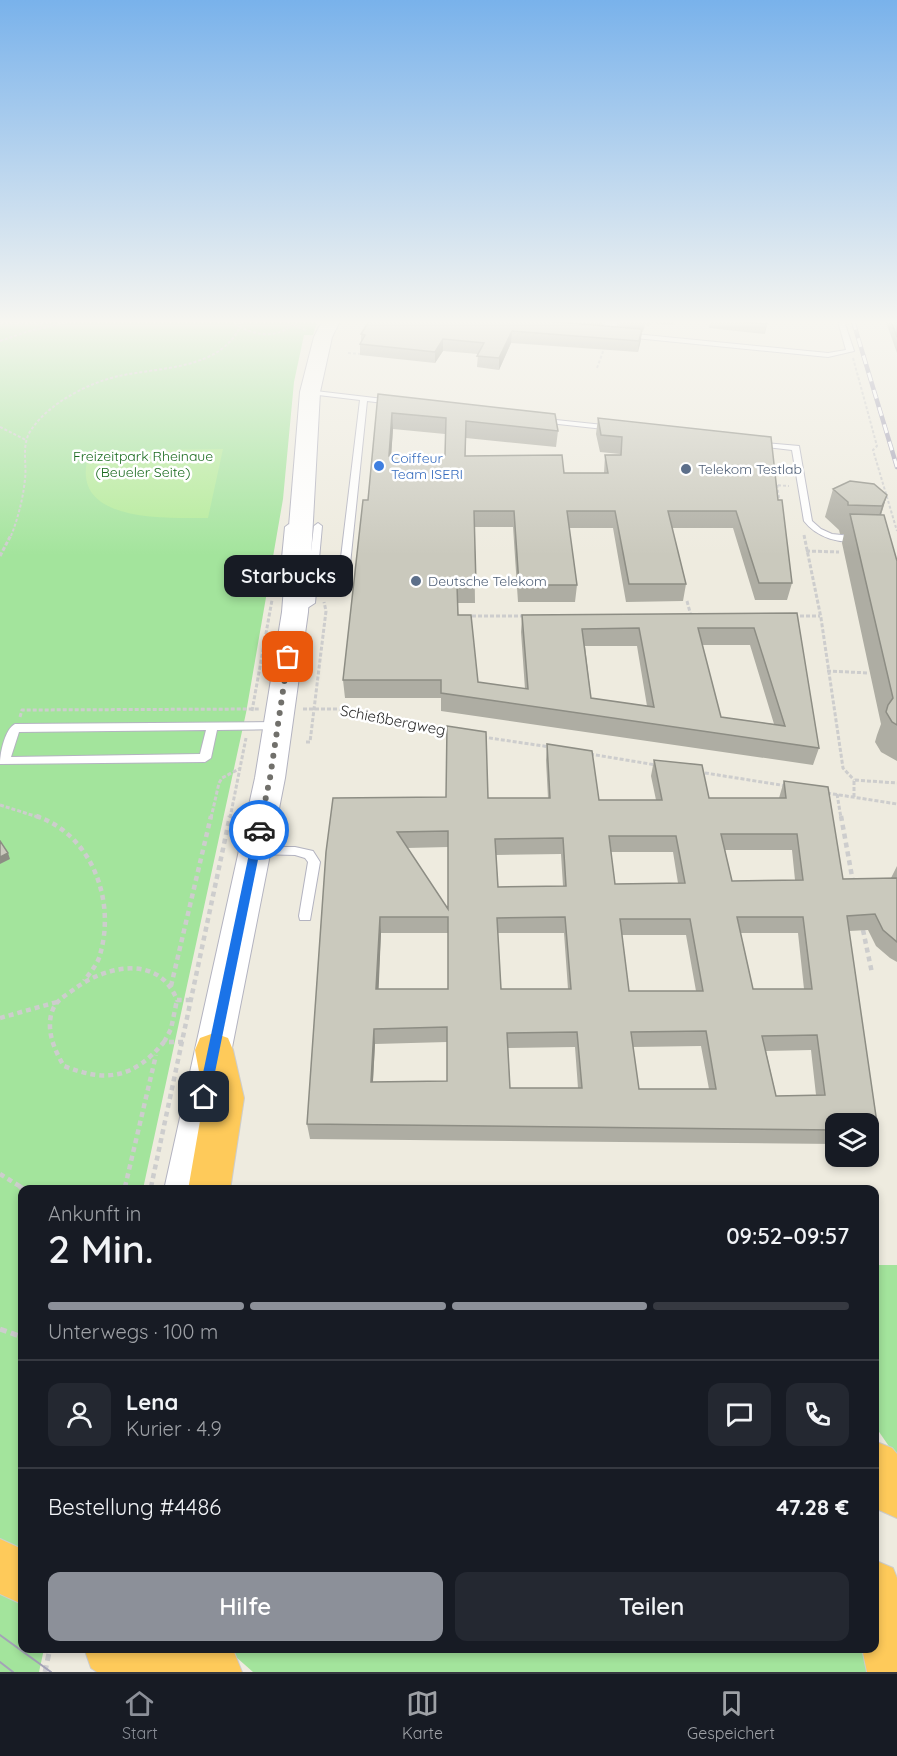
<!DOCTYPE html>
<html lang="de">
<meta charset="utf-8">
<style>
body{margin:0;font-family:Quicksand,sans-serif;background:#242831;color:#f1f3f6;height:100vh;display:flex;flex-direction:column;font-size:22px;white-space:nowrap}
*{box-sizing:border-box;margin:0}
p{font-size:20px;color:#9ea1a6}
.icon{flex:none;width:33px;height:33px;fill:none;stroke:currentColor;stroke-width:2;stroke-linecap:round;stroke-linejoin:round}
.map{position:relative;flex:1;overflow:hidden}
.sheet{position:absolute;left:18px;top:1185px;width:861px;height:468px;display:flex;flex-direction:column;background:#171b24;border-radius:12px;box-shadow:0 3px 9px #0003}
.sheet>*{flex:none}
.fabs{position:absolute;left:825px;top:1113px;display:grid;gap:12px}
.fabs a{display:grid;place-items:center;width:54px;height:54px;border-radius:12px;background:#171b24;box-shadow:0 3px 9px #0003;font-size:30px}
.pin{position:absolute;display:grid;place-items:center;width:51px;height:51px;color:#fff;margin:-26px;border-radius:12px;box-shadow:0 3px 9px #0006}
.courier{position:absolute;display:grid;place-items:center;width:60px;height:60px;margin:-30px;border:4px solid #1a73e8;border-radius:50%;background:#fff;color:#222;box-shadow:0 2px 8px #0007}
.bubble{position:absolute;height:42px;border-radius:12px;background:#171b24;box-shadow:0 3px 9px #0003;font-size:20px;font-weight:600;line-height:42px;text-align:center}
.headline em{font-style:normal;font-weight:600}
.headline div{display:flex;flex-direction:column-reverse}
.headline{display:flex;align-items:center;justify-content:space-between;height:102px;padding:0 30px}
h1{font-size:39px;font-weight:600;line-height:45px}
.bar{display:grid;grid-template-columns:repeat(4,1fr);gap:9px 6px;align-content:center;height:72px;padding:0 30px}
.bar i{height:8px;border-radius:4px;background:#363941}
.bar .current{background:#8c9099}
.bar p{grid-column:span 4}
.line{display:flex;align-items:center;gap:15px;padding:0 30px;border-top:2px solid #363941}
.line div{flex:1}
.round{display:grid;place-items:center;flex:none;width:63px;height:63px;border-radius:12px;background:#242831}
.primary-button{display:flex;gap:12px;margin-top:auto;padding:12px 30px}
.primary-button a{flex:1;height:69px;border-radius:12px;background:#8c9099;color:#fff;font-size:24px;font-weight:600;line-height:69px;text-align:center}
.primary-button a+a{background:#242831;color:#f1f3f6}
.tabs{display:flex;justify-content:space-around;align-items:center;height:84px;border-top:2px solid #363941;background:#171b24;font-size:16px;color:#9ea1a6}
.tabs a{display:grid;justify-items:center;gap:3px}
.tabs .current{color:#8c9099}
.map>svg:first-child{display:block}
.green{fill:#a3e49c}
.pitch{fill:#b3eb98}
.lines{fill:none;stroke-linecap:round;stroke-linejoin:round}
.lane-casing{stroke:#b3b3c0;stroke-width:2}
.street-casing{stroke:#b3b3c0;stroke-width:3}
.secondary-casing{stroke:#b3b3c0;stroke-width:2}
.highway-casing{stroke:#cdcdcd;stroke-width:2}
.path-far3{stroke:#cdcdcd;stroke-width:2;stroke-dasharray:3 2;stroke-linecap:butt}
.path-far2{stroke:#cdcdcd;stroke-width:3;stroke-dasharray:4 2;stroke-linecap:butt}
.path-far1{stroke:#cdcdcd;stroke-width:4.5;stroke-dasharray:5 4;stroke-linecap:butt}
.path{stroke:#cdcdcd;stroke-width:5;stroke-dasharray:7 4.5;stroke-linecap:butt}
.lane{fill:#fff;fill-rule:evenodd}
.street{fill:#fff;fill-rule:evenodd}
.secondary{fill:#fff;fill-rule:evenodd}
.highway{fill:#feca5a;fill-rule:evenodd}
.tram{stroke:#a4a2b7;stroke-width:2}
.rail-casing{stroke:#a4a2b7;stroke-width:4.5}
.rail{stroke:#fff;stroke-width:3;stroke-dasharray:9;stroke-linecap:butt}
.wall{fill:#aeada3;fill-rule:evenodd}
.shaded-wall{fill:#8d8d84}
.building{fill:#cac9bd;stroke:#8d8d84;stroke-width:1.5;fill-rule:evenodd}
.route{fill:#1a73e8}
.done{stroke:#71706b;stroke-width:6;stroke-dasharray:0 10.8}
.shop-dot{fill:#3f7fe0;stroke:#fff;stroke-width:2}
.service-dot{fill:#5c6f8a;stroke:#fff;stroke-width:2}
.labels{text-anchor:middle;dominant-baseline:central;stroke-width:5;stroke-linejoin:round;paint-order:stroke}
.far-park-label{font-size:14px;fill:#1b6b1f;stroke:#fff}
.far-shop-label{font-size:14px;fill:#366cbe;stroke:#fff;text-anchor:start}
.far-service-label{font-size:14px;fill:#4e5e75;stroke:#fff;text-anchor:start}
.street-label{font-size:15px;fill:#2d2d2d;stroke:#fff}
</style>
<div class="map">
<svg width="897" height="1672" viewBox="0 0 897 1672">
<rect width="100%" height="100%" fill="#eeebdf"/>
<path class="green" d="M0,321h317l-4,14h-9l-10,47 -11,117 -37,214 -103,476 -121,1v458l22,1 -5,23h-39z
M874,1265h23v193l-22,-32z
M870,1648l5,24h-622l-26,-23z"/>
<path class="pitch" d="M223,449l-15,69c-45,0 -144,5 -118,-67z"/>
<g class="lines">
<g class="lane-casing">
<path id="lane" d="M838,321h6l10,30 -26,6 -203,-20 -3,-2 3,-2 203,20 18,-3z
M307,390l85,10 4,2 -4,2 -25,-3 -18,173 -5,3 -5,-3 21,-174 -50,-6h-3z
M537,418l76,8 4,2 -4,2 -73,-8h-3z
M755,442l44,4 13,75 9,8 11,5 29,3v4c-21,3 -44,-3 -57,-20l-12,-71 -34,-4h-3z
M318,523l4,3 -7,77 -17,11h-6v-4l13,-8 9,-76z
M289,524l4,3 -1,31 -5,3 -5,-3 3,-31z
M278,722l4,1 1,3 -1,3 -65,1 -6,28 -6,4 -205,2c0,-11 5,-35 15,-40zM206,730l-6,24 -189,3 8,-25z
M256,847h39l18,4 7,11 -10,58h-10l-1,-4 9,-54 -3,-4 -10,-3 -43,-1 -2,-3z"/>
</g>
<g class="street-casing">
<path id="street" d="M606,321h12l-4,15 -27,-1 -7,-4 7,-4 17,2z"/>
</g>
<g class="secondary-casing">
<path id="secondary" d="M322,321h18l-8,16 -12,55 -12,220 -23,166 -81,412h-40l91,-412 27,-166 18,-220 14,-55z"/>
</g>
<g class="highway-casing">
<path id="highway" d="M214,1033l14,5 5,12 11,48 -14,92h-42l16,-92 -9,-48 5,-12z
M874,1441l18,7 5,6v64l-18,-8 -5,-5z
M0,1539l22,10v55l-22,-10z
M874,1560l19,8 4,10v94h-30l-5,-24h12z
M84,1648h145l5,4 8,20h-145l-6,-4z"/>
</g>
<path class="path-far3" d="M240,321v6c18,10 42,11 56,-6
M0,324l50,-1
M294,325l13,6
M0,341l29,-10 44,-10
M348,353l13,1
M853,358l24,88 -4,4 24,81
M597,368l8,-22
M0,427l26,13
M773,485l16,1
M777,485l3,18
M11,536c7,-18 12,-37 14,-57 2,-17 -4,-34 6,-49 18,-27 57,-47 88,-54 41,-9 100,-6 121,-49l-8,-6"/>
<path class="path-far2" d="M804,535l17,83 22,150 11,12
M806,551l33,1
M0,556l11,-21
M687,601l4,15
M472,616h53
M794,616h26
M827,671l42,2
M303,709h41l105,22
M252,711l20,-111
M20,717l2,-7 237,-1
M483,737l67,10
M306,742h4l16,-131 -2,-9
M590,754l66,11
M699,772l88,14
M827,793l70,11
M837,794l4,24
M854,797v-17l43,3
M0,805l41,13
M211,818l8,-35 3,-5 17,-9
M230,818l16,-80"/>
<path class="path-far1" d="M36,816c57,19 81,87 63,142 -3,8 -10,16 -15,23
M841,816l12,66
M863,930l9,43
M171,986l40,-170
M0,1018l57,-16
M164,1042l7,-13 6,-29
M183,1042h-19c-30,36 -57,41 -100,24 -10,-16 -19,-38 -11,-57 4,-9 12,-13 20,-19 31,-24 86,-37 104,10h15
M0,1174l21,13
M125,1187l31,-132
M151,1187l79,-371"/>
<path class="path" d="M19,1186l6,4
M124,1190l1,-4
M150,1190l1,-4
M0,1329l22,8
M45,1672l5,-24"/>
<use href="#lane" class="lane"/>
<use href="#street" class="street"/>
<use href="#secondary" class="secondary"/>
<use href="#highway" class="highway"/>
<path class="tram" d="M0,1635l51,37
M0,1662l13,10"/>
<g class="rail-casing">
<path id="rail" d="M853,321l44,146"/>
</g>
<use href="#rail" class="rail"/>
</g>
<path class="wall" d="M367,321h237l-1,5 16,1 1,-6h54l-1,4 -23,-2 -1,3 -4,-1 -2,7h-1l-4,20 -127,-9 -12,27 -22,-3 1,-13 -35,-3 -8,12 -75,-8v-11l1,-2v-8l8,-13z
M710,321h58l-3,13 -56,-6z
M886,321h11v32l-11,-31z
M378,394l180,37 -2,16 -90,-9 -1,18 99,17h40l1,-18h15v-1l-20,-2 -4,-18 2,-16 180,82 14,83 -5,17h-32l-22,-72h-61l14,56 -3,17 -57,1 -13,-74h-44l8,57 -2,17h-57l-5,-75h-39l1,76h-17v12l20,67 47,7 -4,-57 1,-17 275,-2 22,135 -6,17 -372,-54v-13h-96l-2,-18 25,-180zM393,429l52,5v21l-54,1zM702,645h48l24,79 -53,-7zM585,646h52l10,60 -56,-8z
M833,489l54,6 -6,20 16,46v200l-16,-9 -6,-10 2,-7 4,-11 -39,-181 2,-9h-4l-1,-4 -14,-13z
M547,744l52,56h57l-5,-24 3,-16 55,38h70l5,-17 59,98 48,-1 6,-12v96l-7,-4 -14,-12 -8,-16 -19,1 29,199 -8,14h-2v-20h-32v20l-526,-5 -3,-15 19,-272 162,-54h60l-2,-38zM448,847v62l-41,-61zM725,850h67l3,30 -63,1zM611,852h62l5,31 -63,1zM561,854l2,32 -65,1 -2,-32zM381,933h67v56h-70zM498,933h66l4,56h-67zM740,933h58l6,56h-51zM622,935h64l10,56h-67zM447,1042v39l-74,1 2,-38zM701,1046l8,43h-70l-6,-42zM575,1047l3,41h-68l-2,-40zM811,1050l5,45 -40,1 -10,-45z"/>
<path class="shaded-wall" d="M642,329l-1,11 -3,12 1,-11z
M512,331l-1,12 -12,27v-12z
M443,339v12l-8,12v-11z
M392,413l1,16 -3,43 -1,-16z
M887,495l-9,29 -5,11 9,-29z
M8,853l2,6 -10,5v-7z
M380,917l1,16 -3,71 -2,-15z
M374,1029l1,15 -3,53 -1,-15z"/>
<path class="building" d="M369,321h174l99,8 -3,12 -127,-10 -13,27 -22,-2 7,-13 -41,-4 -8,13 -75,-8 5,-9 -4,-1z
M735,321h33l-1,3z
M891,321h6v16z
M378,394l177,20 3,17 -92,-10 -1,35 97,-1 2,18h44l-3,-18h16l1,-18 -21,-2 -3,-17 173,19 7,63h4l10,83h-33l-23,-72h-68l18,73h-57l-14,-73h-48l10,74h-58l-5,-74h-40l2,74h-19l1,30h13l7,67 50,7 -6,-74 275,-2 22,135 -378,-55v-13h-98l20,-180h5zM392,413l54,5 -1,37 -56,1zM639,628l15,79 -63,-9 -9,-69zM698,628h56l31,98 -64,-9z
M850,481l24,3 13,11 -5,11 -34,-1v-3l-15,-13z
M850,514l34,1 13,46v164l-5,-3 -6,-10 2,-7 5,-7z
M447,726l39,6 2,66h62l-3,-54 45,7 7,49h63l-8,-40 48,5 7,33h77l-2,-17 44,6 15,92 54,-1v64l-14,-12 -8,-16 -28,2 31,214h-10v-6h-32v6l-529,-6 19,-272 7,-54 113,-1zM448,831v78l-51,-77zM721,834h76l6,46 -71,1zM609,836h67l9,47 -70,1zM563,838l3,48 -68,1 -3,-48zM380,917h68v72h-72zM565,917l6,72h-70l-4,-71zM737,917h66l9,72h-59zM620,919h70l13,72h-74zM447,1027v54l-76,1 3,-53zM706,1031l10,58h-77l-8,-57zM577,1032l5,56h-72l-3,-55zM817,1035l8,60 -49,1 -14,-60z
M0,841l8,12 -8,4z"/>
<linearGradient id="sky" x2="0" y2="1"><stop stop-color="#79b2eb"/><stop offset="0.58" stop-color="#f7f6f1"/><stop offset="1" stop-color="#f7f6f1" stop-opacity="0"/></linearGradient>
<rect width="897" height="555" fill="url(#sky)"/>
<path class="route" d="M259,826l5,4 -54,267 -6,5 -6,-5 56,-267z"/>
<g class="lines">
<path class="done" d="M259,830l11,-52 18,-121"/>
</g>
<circle class="shop-dot" cx="379" cy="466" r="6"/>
<g class="service-dot">
<circle cx="686" cy="469" r="6"/>
<circle cx="416" cy="581" r="6"/>
</g>
<g class="labels">
<g class="far-park-label">
<text x="143" y="456">Freizeitpark Rheinaue<tspan x="143" dy="16">(Beueler Seite)</tspan></text>
</g>
<g class="far-shop-label">
<text x="391" y="458">Coiffeur<tspan x="391" dy="16">Team ISERI</tspan></text>
</g>
<g class="far-service-label">
<text x="698" y="469">Telekom Testlab</text>
<text x="428" y="581">Deutsche Telekom</text>
</g>
<g class="street-label">
<text transform="translate(393 720) rotate(11)">Schießbergweg</text>
</g>
</g>
</svg>
<div class="fabs">
<a><svg class="icon" aria-label="layers" viewBox="0 0 24 24"><path d="M12 4l9 5-9 5-9-5zM3 14l9 5 9-5"/></svg></a>
</div>
<div class="pin" style="left:288px;top:657px;background:#ea580c"><svg class="icon" aria-label="bag" viewBox="0 0 24 24"><path d="M5 8h14l-1 12H6zM9 8a3 3 0 0 1 6 0"/></svg></div>
<div class="pin" style="left:204px;top:1097px;background:#1f2937"><svg class="icon" aria-label="home" viewBox="0 0 24 24"><path d="M3 11l9-7 9 7M6 9v11h12V9"/></svg></div>
<div class="courier" style="left:259px;top:830px"><svg class="icon" aria-label="car" viewBox="0 0 24 24"><path d="M5 17H2v-5l4-1 3-4h7l3 4 3 1v5h-3M9 17h6M6 11h13"/><circle cx="7" cy="17" r="2"/><circle cx="17" cy="17" r="2"/></svg></div>
<div class="bubble" style="left:224px;top:555px;width:129px">Starbucks</div>
<section class="sheet">
<div class="headline"><div><h1>2 Min.</h1><p>Ankunft in</p></div><em>09:52–09:57</em></div>
<div class="bar"><i class="current"></i><i class="current"></i><i class="current"></i><i></i><p>Unterwegs · 100 m</p></div>
<div class="line" style="height:108px"><a class="round"><svg class="icon" aria-label="person" viewBox="0 0 24 24"><circle cx="12" cy="8" r="4"/><path d="M4 21q1-7 8-7t8 7"/></svg></a><div><b>Lena</b><p>Kurier · 4.9</p></div><a class="round"><svg class="icon" aria-label="chat" viewBox="0 0 24 24"><path d="M4 5h16v11H9l-5 4z"/></svg></a><a class="round"><svg class="icon" aria-label="phone" viewBox="0 0 24 24"><path d="M5 4h4l2 5-3 2q2 4 5 5l2-3 5 2v4C11 20 4 13 5 4z"/></svg></a></div>
<div class="line" style="height:78px"><div>Bestellung #4486</div><b>47.28 €</b></div>
<div class="primary-button"><a>Hilfe</a><a>Teilen</a></div>
</section>
</div>
<nav class="tabs">
<a class="current"><svg class="icon" aria-label="home" viewBox="0 0 24 24"><path d="M3 11l9-7 9 7M6 9v11h12V9"/></svg>Start</a>
<a><svg class="icon" aria-label="map" viewBox="0 0 24 24"><path d="M3 6l6-2 6 2 6-2v14l-6 2-6-2-6 2zM9 4v14M15 6v14"/></svg>Karte</a>
<a><svg class="icon" aria-label="saved" viewBox="0 0 24 24"><path d="M7 4h10v16l-5-4-5 4z"/></svg>Gespeichert</a>
</nav>
